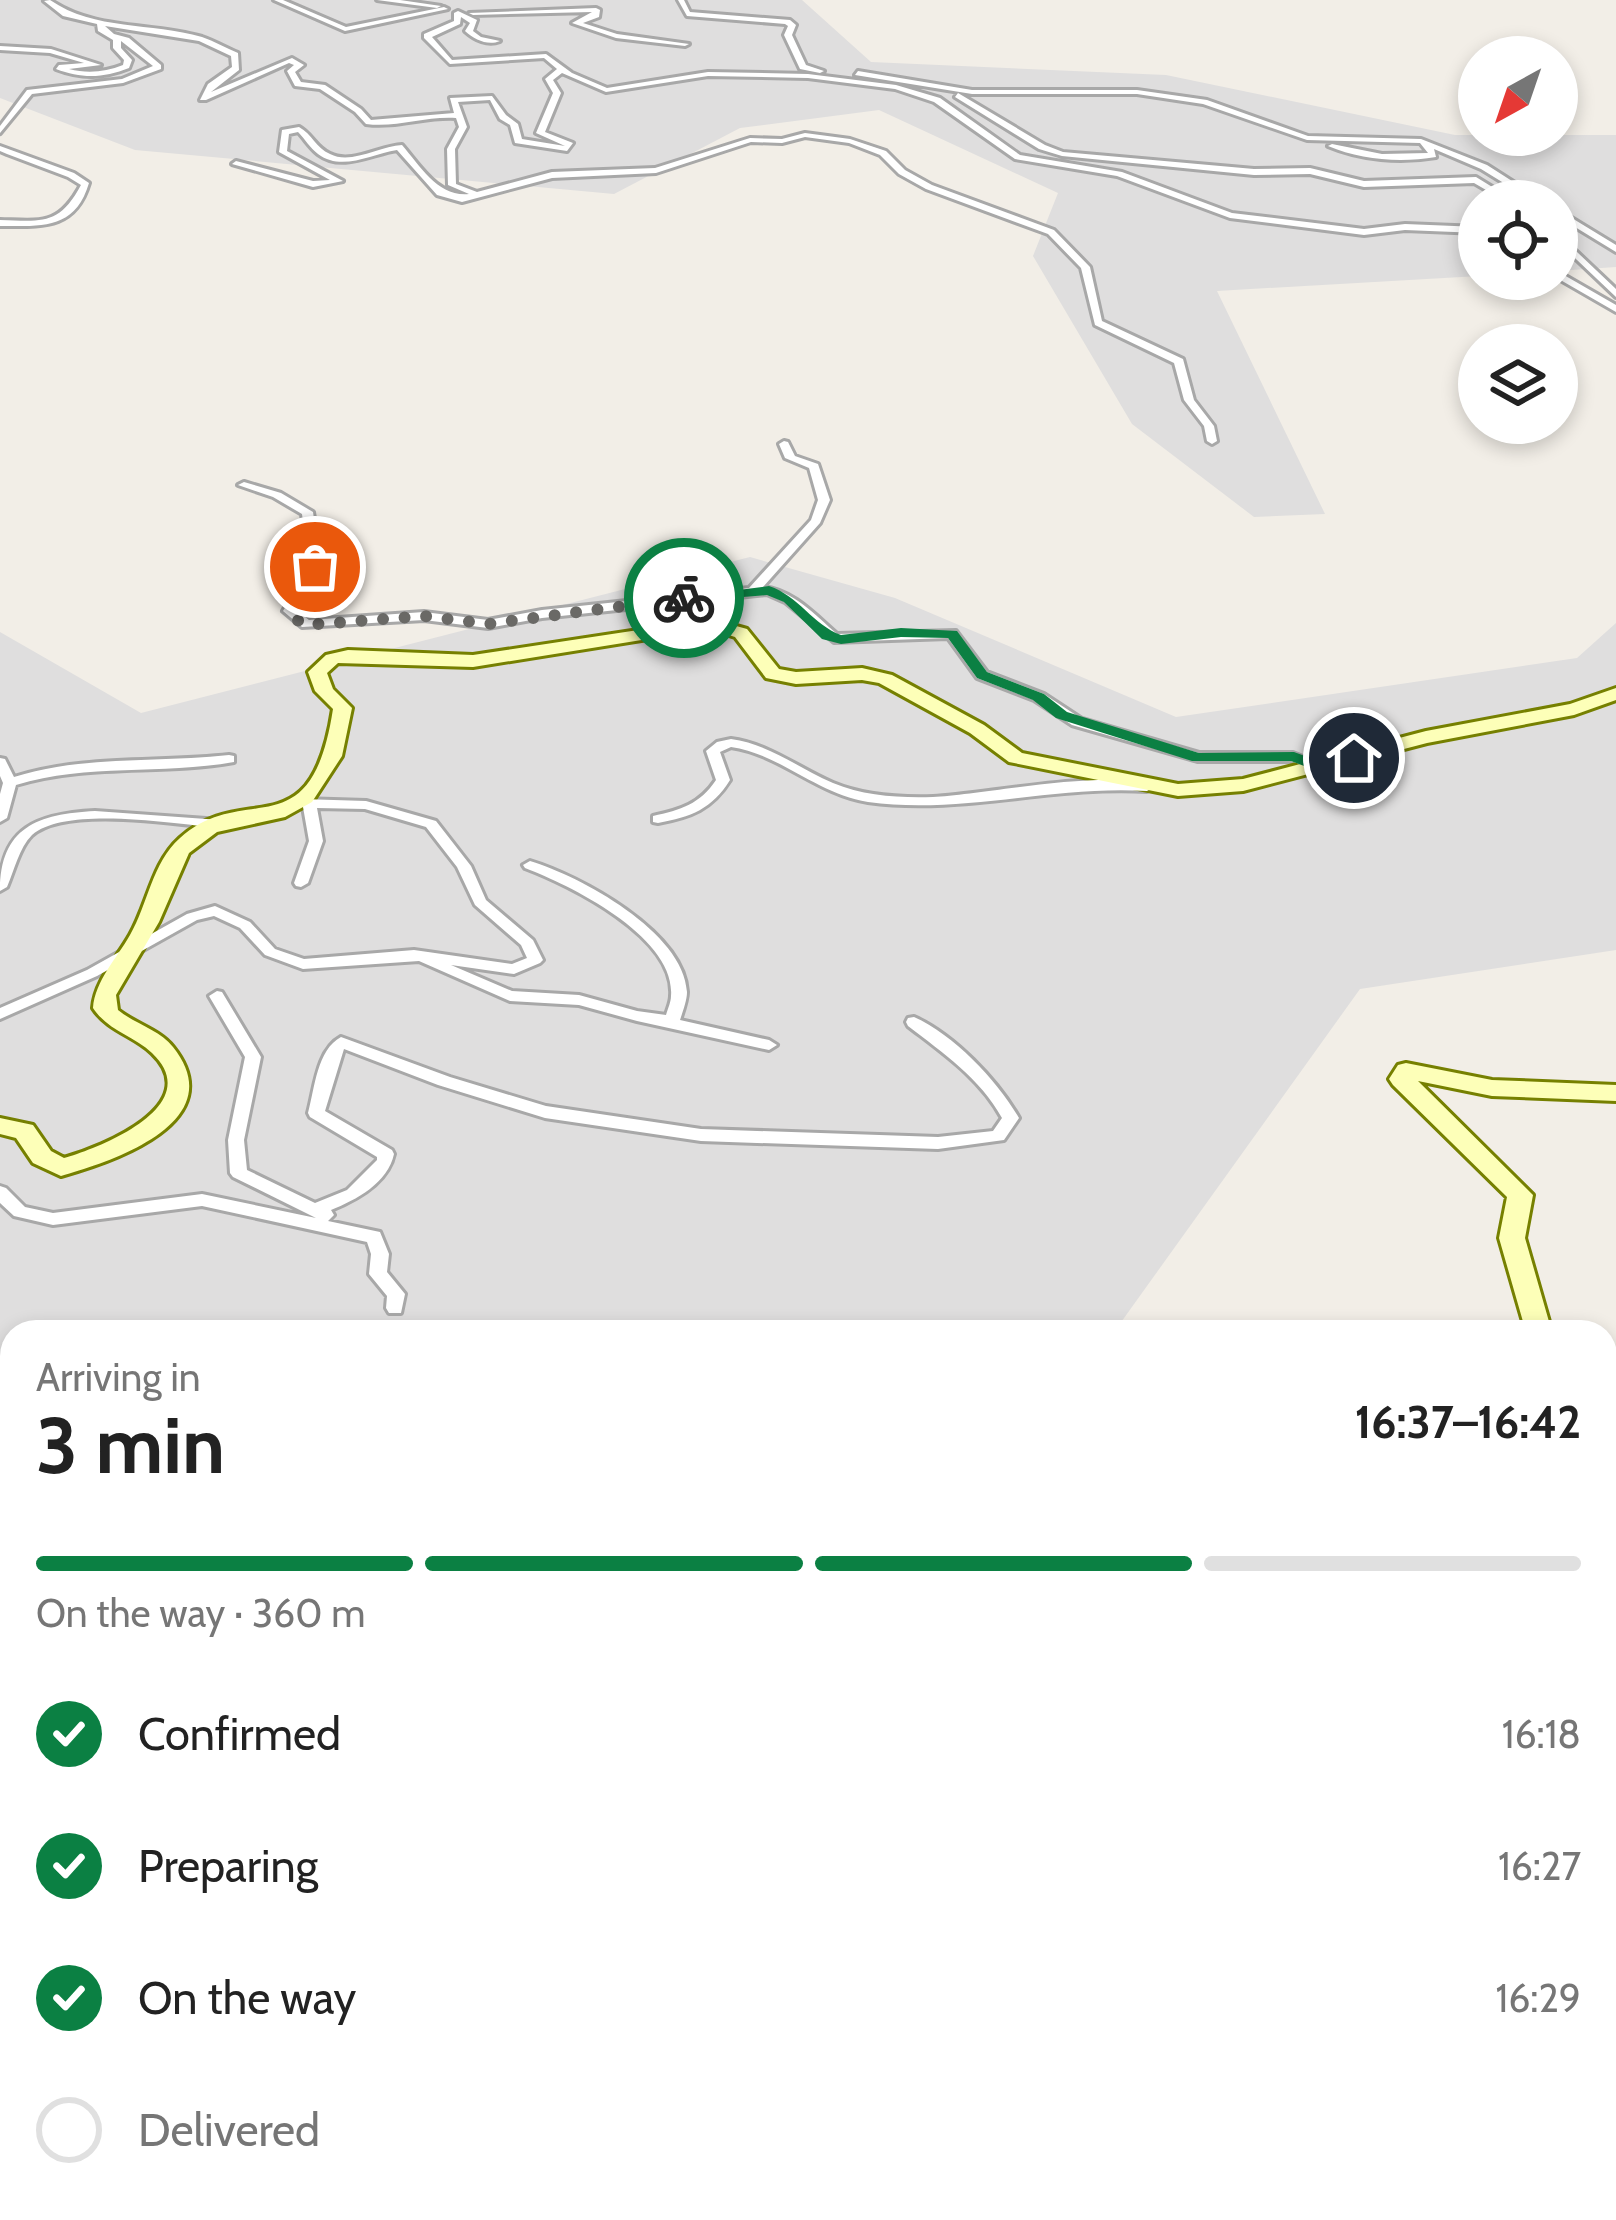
<!DOCTYPE html>
<meta charset="utf-8">
<style>
body{margin:0;font-family:Cabin,sans-serif;background:#f6f6f6;color:#222;height:100vh;display:flex;flex-direction:column;font-size:45px;white-space:nowrap}
*{box-sizing:border-box;margin:0}
p{font-size:39px;color:#767676}
.icon{flex:none;width:66px;height:66px;fill:none;stroke:currentColor;stroke-width:2;stroke-linecap:round;stroke-linejoin:round}
.map{position:relative;flex:1;overflow:hidden}
.sheet{position:absolute;left:0px;top:1320px;width:1617px;height:900px;display:flex;flex-direction:column;background:#fff;border-radius:36px 36px 0 0;box-shadow:0 6px 18px #0003}
.sheet>*{flex:none}
.needle{width:78px;rotate:220deg}
.tools{position:absolute;left:1458px;top:36px;display:grid;gap:24px}
.tools a{display:grid;place-items:center;width:120px;height:120px;border-radius:50%;background:#fff;box-shadow:0 6px 18px #0003;font-size:60px}
.pin{position:absolute;display:grid;place-items:center;width:102px;height:102px;color:#fff;margin:-51px;border:6px solid #fff;border-radius:50%;box-shadow:0 3px 12px #0007}
.courier{position:absolute;display:grid;place-items:center;width:120px;height:120px;margin:-60px;border:9px solid #0b8043;border-radius:50%;background:#fff;color:#222;box-shadow:0 3px 15px #0007}
.summary em{font-style:normal;font-weight:700}
.summary div{display:flex;flex-direction:column-reverse}
.summary{display:flex;align-items:center;justify-content:space-between;height:204px;padding:0 36px}
h1{font-size:78px;font-weight:700;line-height:90px}
.bar{display:grid;grid-template-columns:repeat(4,1fr);gap:18px 12px;align-content:center;height:144px;padding:0 36px}
.bar i{height:15px;border-radius:9px;background:#e0e0e0}
.bar .active{background:#0b8043}
.bar p{grid-column:span 4}
ol{padding:0 36px;list-style:none}
li{display:flex;align-items:center;gap:36px;height:132px}
li p{margin-inline-start:auto}
li .icon{padding:12px;border-radius:50%;background:#0b8043;color:#fff;stroke-width:4}
li:last-child{color:#767676}
li i{width:66px;height:66px;border:6px solid #e0e0e0;border-radius:50%}
.map>svg:first-child{display:block}
.residential{fill:#dfdede}
.lines{fill:none;stroke-linecap:round;stroke-linejoin:round}
.street-casing{stroke:#a8a8a8;stroke-width:6}
.secondary-casing{stroke:#768000;stroke-width:6}
.street{fill:#fff;fill-rule:evenodd}
.secondary{fill:#fdffb8;fill-rule:evenodd}
.route{fill:#0b8043}
.done{stroke:#6a6966;stroke-width:12;stroke-dasharray:0 21.6}
</style>
<div class="map">
<svg width="1616" height="2220" viewBox="0 0 1616 2220">
<rect width="100%" height="100%" fill="#f2eee7"/>
<path class="residential" d="M0,0h802l69,62 295,13 289,60h161v132l-59,4v-70h-78v75l-262,15 108,223 -71,3 -122,-93 -99,-168 25,-63 -179,-83 -139,18 -126,66 -479,-44 -135,-52z
M750,557l145,41 281,119 401,-59 39,-35v327l-256,39 -246,343h-1102v523l-12,21v-1244l141,81z"/>
<g class="lines">
<g class="street-casing">
<path id="street" d="M50,0c45,31 101,22 152,37 12,4 24,11 36,16l1,17 -28,22 81,-34 12,7 -9,7 6,10 24,3 36,24 10,11 83,-7 -4,-15 42,-2 14,19 12,9 4,15 43,7 -29,-13 17,-40 -8,-14 12,-10 -13,-11 -94,6 -26,-26v-4l30,-13v-8l4,-2 19,9 -4,11 8,6 19,4c-12,5 -25,-1 -35,-10l5,-8 -9,-6 -1,7 -28,13 20,23 94,-6 26,19 35,15 101,-16 100,2 88,11 44,13 80,57 102,17 110,41 132,16 41,-5 74,3v6l-74,-3 -41,5 -134,-17 -113,-42 -102,-17 -81,-57 -39,-13 -87,-11 -100,-2 -102,16 -44,-19 -9,7 8,13 -16,39 28,11 -6,8 -52,-8 -5,-18 -10,-6 -10,-19 -32,2 9,25 -12,22 1,35 21,8 75,-20 103,-4 95,-30 32,1 23,-6 45,6 36,12 19,19 27,15 122,45 36,37 12,54 81,38 11,41 20,26 3,15 -5,3 -5,-3 -3,-15 -20,-26 -10,-37 -79,-38 -14,-57 -33,-34 -122,-45 -27,-15 -19,-19 -31,-12 -44,-6 -23,6 -31,-1 -95,31 -104,5 -90,24 -25,-7 -40,-45c-26,4 -55,22 -79,4 -8,-6 -13,-15 -20,-22l-9,2 -2,17 56,30 -30,6 -81,-23 4,-3 77,20 17,-1 -51,-28 3,-22 17,-3c13,7 17,21 31,27 21,11 50,-8 72,-9 19,22 36,52 67,49l-21,-9 -1,-36 12,-22 -3,-9c-31,-2 -59,10 -90,6l-11,-12 -35,-23 -25,-3 -8,-15 7,-6 -5,-2 -83,37h-6l8,-16 24,-17 -1,-11 -32,-15 -94,-15 9,8 15,4 32,27v4l-38,14 -91,11 -32,39v-7l27,-36 95,-11 31,-13 -32,-25v7l11,12 -3,8c-25,10 -47,11 -73,1l3,-4 25,-2 -34,-10 -50,-3v-4l51,3 50,16 -32,4c19,5 36,3 54,-4l1,-5 -11,-12v-8l-15,-9 -1,-7 -34,-8 -19,-15z
M274,0h9l63,27 98,-20 4,2 -103,22z
M377,0h23l41,6 -4,2z
M678,0h6l6,12 100,8 6,5 -4,10 14,30 18,6 -4,2 -20,-4 -16,-34 4,-9 -3,-2 -98,-8z
M596,8l4,2 -1,7 -16,6 34,11 72,10 -4,2 -69,-8 -44,-15 20,-11 -119,3 -4,-2z
M858,71l114,19h165l70,10 101,36 113,3 66,26 56,36h-10l-52,-32 -47,-20 2,8c-36,6 -75,3 -108,-11l4,-2 50,10 46,-1 -8,-10 -113,-3 -104,-36 -66,-10h-165l-117,-19z
M958,93l87,52 18,7 191,17 56,-1 54,13 112,-4 39,24h-10l-31,-18 -110,4 -54,-13 -56,1 -192,-19 -23,-7 -84,-52z
M0,146l74,27 15,10c-14,47 -47,43 -89,43v-6c42,1 59,6 81,-35l-13,-8 -61,-23 -7,-3z
M1557,209l59,36v7l-59,-36z
M1557,233l59,56v8l-59,-56z
M1557,271l59,34v7l-59,-34z
M784,441l4,1 7,14 23,8 12,36 -10,23 -57,64c30,3 52,28 74,47l119,-3 31,41 57,22 38,25 117,34h94l34,14 -7,4 -29,-10h-93l-126,-36 -38,-25 -57,-22 -29,-40 -114,4 -49,-40 -18,-8 -225,24 -54,10 -64,-8 -122,7 -19,-16 26,-44 -7,-53 -29,-17 -35,-12 6,-3 37,11 32,19 8,55 -25,43 13,10 115,-8 64,8 54,-10 207,-22 62,-68 7,-20 -9,-32 -24,-10 -6,-14z
M731,739c38,5 67,29 102,44 31,13 66,15 100,14 49,-2 184,-30 221,-10l-7,4c-94,-6 -186,24 -279,11 -51,-8 -88,-48 -137,-55l-11,5 10,28c-18,29 -39,37 -72,43l-5,-1v-6c28,-6 47,-12 63,-36l-10,-29 11,-9z
M229,755l5,1v6c-73,13 -146,1 -218,23l-9,33 -7,4v-28l3,-11 -3,-7v-18l5,1 9,18c70,-22 143,-14 215,-22z
M301,799l65,2 70,20 35,45 15,34 47,40 10,20 -3,3 -26,11 -63,-9 61,26 67,4 58,16 29,4c2,-7 5,-13 5,-19 5,-59 -101,-111 -146,-128l-2,-3 7,-4c50,15 154,71 157,131 0,8 -4,19 -7,28l89,20 8,5 -8,5 -132,-29 -58,-16 -69,-4 -91,-40 -116,8 -38,-14 -25,-27 -26,-12 -17,4 -100,56 -97,43v-11l87,-38 100,-56 28,-8 35,16 25,27 29,10 110,-9 98,14 15,-6 -6,-13 -46,-40 -18,-38 -31,-40 -61,-18 -48,-1 6,33 -15,42 -7,4 -5,-1 -2,-3 15,-42 -6,-34 -9,-4z
M95,811l125,9 7,4 -7,4c-43,-4 -155,-23 -188,7 -13,13 -18,36 -25,52l-7,4c0,-64 38,-77 95,-80z
M217,991l5,1 39,65 -17,83 3,30 68,33 32,-13 30,-30v-3l-67,-40 -2,-4c7,-26 9,-63 33,-76l109,40 96,29 155,23 237,8 55,-6 9,-13c-22,-40 -59,-65 -94,-92l-2,-4 2,-4 6,-1c40,18 83,63 105,101l-15,22 -66,9 -237,-8 -156,-23 -107,-33 -94,-36 -19,62 67,39 2,4c-6,29 -38,46 -63,56l3,5 -6,6 52,11 9,22 -2,18 18,22 -4,19h-12l-3,-5 1,-12 -18,-22 2,-20 -4,-12 -165,-36 -149,19 -39,-9 -14,-13v-17l6,2 19,19 28,6 149,-19 114,24 -83,-41 -3,-4 -2,-33 17,-83 -36,-61z"/>
</g>
<g class="secondary-casing">
<path id="secondary" d="M711,619l36,10 32,40 17,3 66,-4 30,7 92,50 38,28 156,31 65,-5 183,-48 144,-27 46,-16v12l-42,15 -147,28 -184,48 -65,5 -169,-34 -39,-29 -91,-50 -17,-3 -66,4 -30,-6 -31,-41 -25,-8 -237,38 -135,-4 -11,10 6,16 19,19 -10,48 -30,46 -27,15 -68,15 -28,21 -30,69 -43,73 2,15c17,14 42,20 55,37 59,74 -58,114 -112,129l-28,-13 -17,-25 -16,-4v-16l33,7 18,26 13,7c38,-11 143,-53 88,-105 -19,-18 -44,-22 -59,-45 2,-27 24,-50 37,-73 18,-31 22,-72 50,-97 66,-59 131,15 153,-129l-18,-18 -7,-19 18,-17 22,-5 125,5z
M1406,1063l86,17 124,5v16l-124,-5 -74,-15 115,114 -8,43 27,94h-26l-27,-94 8,-41 -114,-112 -4,-6 9,-14z
M1605,1694l11,4v31l-11,-4z"/>
</g>
<use href="#street" class="street"/>
<use href="#secondary" class="secondary"/>
</g>
<path class="route" d="M769,586c30,10 44,39 72,49l60,-7 56,3 30,41 57,22 23,18 132,41 95,-1 27,10 33,-9 8,5 -42,14 -29,-11h-99l-136,-43 -23,-18 -56,-22 -29,-40 -47,-1 -60,7 -19,-5 -38,-37 -17,-7 -83,7 -8,-4z"/>
<g class="lines">
<path class="done" d="M315,567l-25,37 2,13 14,8 118,-9 64,8 196,-26"/>
</g>
</svg>
<div class="tools">
<a><svg class="needle" viewBox="-14 -14 28 28"><path d="M0-13l5 13h-10z" fill="#e53935"/><path d="M0 13l5-13h-10z" fill="#767676"/></svg></a>
<a><svg class="icon" aria-label="locate" viewBox="0 0 24 24"><circle cx="12" cy="12" r="6"/><path d="M12 2v4M12 18v4M2 12h4M18 12h4"/></svg></a>
<a><svg class="icon" aria-label="layers" viewBox="0 0 24 24"><path d="M12 4l9 5-9 5-9-5zM3 14l9 5 9-5"/></svg></a>
</div>
<div class="pin" style="left:315px;top:567px;background:#ea580c"><svg class="icon" aria-label="bag" viewBox="0 0 24 24"><path d="M5 8h14l-1 12H6zM9 8a3 3 0 0 1 6 0"/></svg></div>
<div class="pin" style="left:1354px;top:758px;background:#1f2937"><svg class="icon" aria-label="home" viewBox="0 0 24 24"><path d="M3 11l9-7 9 7M6 9v11h12V9"/></svg></div>
<div class="courier" style="left:684px;top:598px"><svg class="icon" aria-label="bike" viewBox="0 0 24 24"><circle cx="6" cy="16" r="4"/><circle cx="18" cy="16" r="4"/><path d="M6 16l4-8h5l3 8M10 8l3 8H6M13 5h3"/></svg></div>
<section class="sheet">
<div class="summary"><div><h1>3 min</h1><p>Arriving in</p></div><em>16:37–16:42</em></div>
<div class="bar"><i class="active"></i><i class="active"></i><i class="active"></i><i></i><p>On the way · 360 m</p></div>
<ol>
<li><svg class="icon" aria-label="check" viewBox="0 0 24 24"><path d="M5 12l5 5 9-10"/></svg>Confirmed<p>16:18</p></li>
<li><svg class="icon" aria-label="check" viewBox="0 0 24 24"><path d="M5 12l5 5 9-10"/></svg>Preparing<p>16:27</p></li>
<li><svg class="icon" aria-label="check" viewBox="0 0 24 24"><path d="M5 12l5 5 9-10"/></svg>On the way<p>16:29</p></li>
<li><i></i>Delivered</li>
</ol>
</section>
</div>
